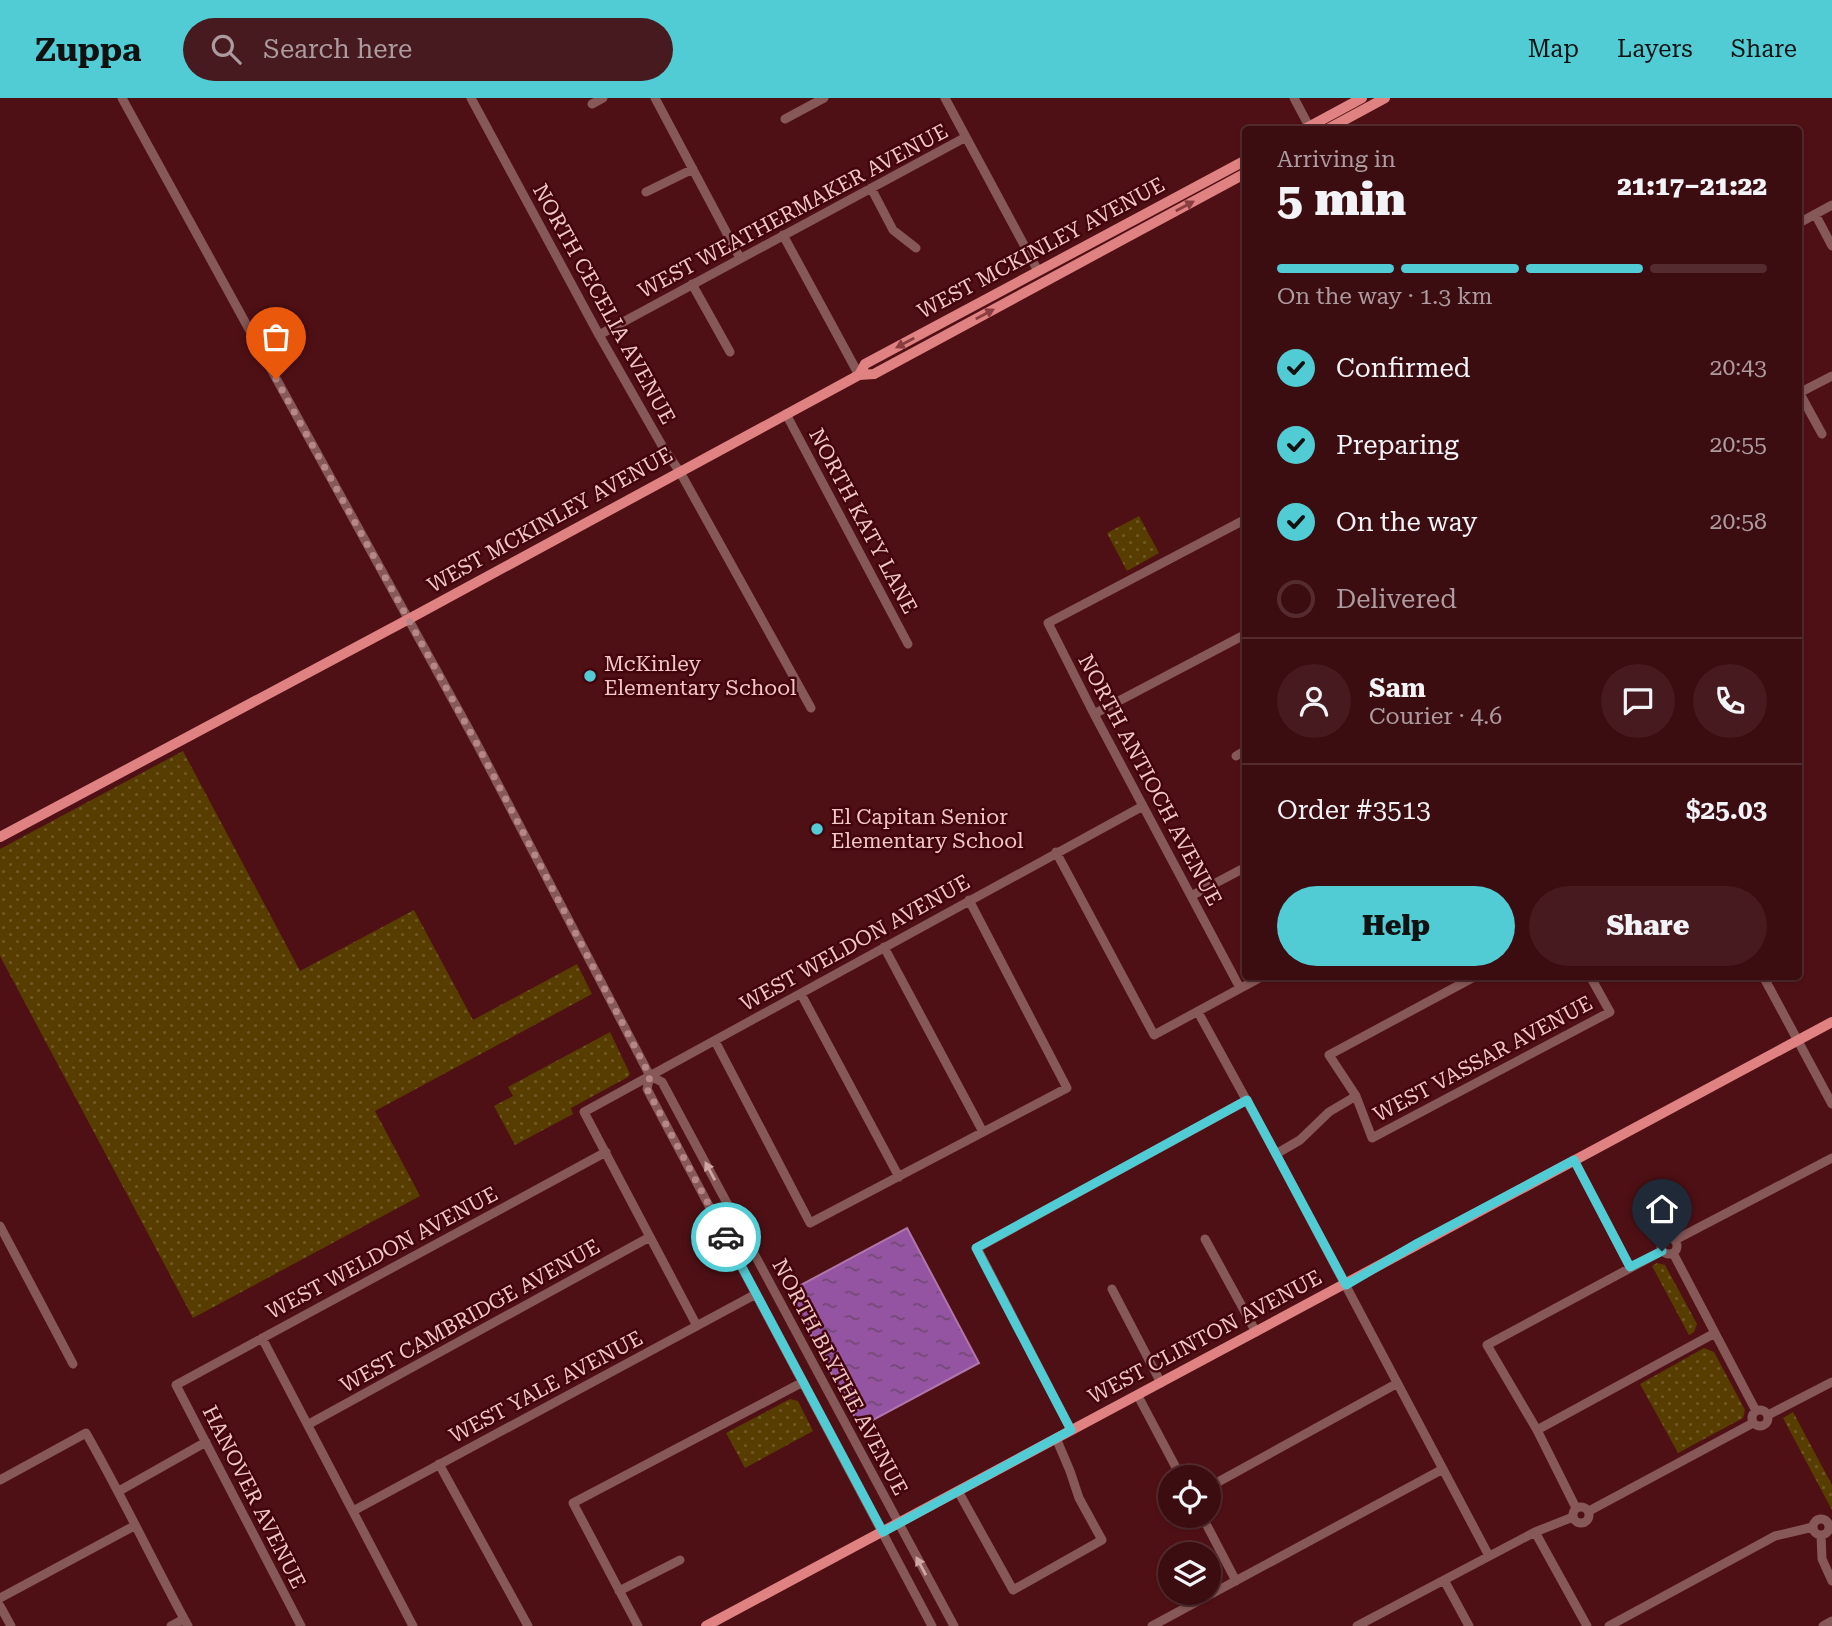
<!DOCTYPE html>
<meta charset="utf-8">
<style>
body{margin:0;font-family:"Roboto Serif",serif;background:#461a1e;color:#f1f3f6;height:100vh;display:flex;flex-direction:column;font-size:26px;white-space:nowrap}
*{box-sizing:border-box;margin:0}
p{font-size:23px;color:#ac9b9f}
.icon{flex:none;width:38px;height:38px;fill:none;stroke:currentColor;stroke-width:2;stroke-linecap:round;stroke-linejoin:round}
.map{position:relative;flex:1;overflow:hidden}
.panel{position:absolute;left:1242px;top:28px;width:560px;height:854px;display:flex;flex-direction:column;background:#3b0c10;border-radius:7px;box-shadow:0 2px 5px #0004,0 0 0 2px #542c30}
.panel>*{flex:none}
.buttons{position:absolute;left:1158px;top:1367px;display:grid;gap:14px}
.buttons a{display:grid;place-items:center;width:63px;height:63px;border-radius:50%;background:#3b0c10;box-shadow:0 2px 5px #0004,0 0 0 2px #542c30;font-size:35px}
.pin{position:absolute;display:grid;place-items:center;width:60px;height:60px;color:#fff;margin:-72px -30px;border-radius:50% 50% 50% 0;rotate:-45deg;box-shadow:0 0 7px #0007}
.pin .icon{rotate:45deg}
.courier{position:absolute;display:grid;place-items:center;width:70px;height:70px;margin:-35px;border:5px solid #51ccd4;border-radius:50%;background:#fff;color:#222;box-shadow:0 2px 9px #0007}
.overview em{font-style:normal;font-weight:800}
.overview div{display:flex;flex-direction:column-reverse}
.overview{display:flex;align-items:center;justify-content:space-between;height:119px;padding:0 35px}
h1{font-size:46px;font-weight:800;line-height:52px}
.bar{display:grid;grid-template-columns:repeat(4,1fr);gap:10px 7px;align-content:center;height:84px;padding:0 35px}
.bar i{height:9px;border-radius:5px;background:#542c30}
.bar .current{background:#51ccd4}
.bar p{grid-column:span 4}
.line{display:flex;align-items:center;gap:18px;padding:0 35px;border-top:2px solid #542c30}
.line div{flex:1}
.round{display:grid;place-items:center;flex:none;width:74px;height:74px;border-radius:37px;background:#461a1e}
ol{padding:0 35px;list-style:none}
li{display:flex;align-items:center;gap:21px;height:77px}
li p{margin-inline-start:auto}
li .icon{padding:7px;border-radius:50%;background:#51ccd4;color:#111;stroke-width:4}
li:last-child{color:#ac9b9f}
li i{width:38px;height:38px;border:4px solid #542c30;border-radius:50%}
.primary-button{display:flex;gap:14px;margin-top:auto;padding:14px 35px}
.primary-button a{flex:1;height:80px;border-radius:42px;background:#51ccd4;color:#111;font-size:28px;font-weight:800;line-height:80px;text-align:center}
.primary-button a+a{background:#461a1e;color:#f1f3f6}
header{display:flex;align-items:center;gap:42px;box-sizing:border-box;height:98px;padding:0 35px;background:#51ccd4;color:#111}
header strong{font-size:33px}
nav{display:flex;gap:38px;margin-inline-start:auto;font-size:24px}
.search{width:490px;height:63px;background:#461a1e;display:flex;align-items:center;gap:18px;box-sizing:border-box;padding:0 24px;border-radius:38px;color:#ac9b9f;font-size:26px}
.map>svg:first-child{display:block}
.grass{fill:url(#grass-dots)}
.water{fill:url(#water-ripples);stroke:#b076ac;stroke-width:2}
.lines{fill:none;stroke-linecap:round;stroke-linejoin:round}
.minor{stroke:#865857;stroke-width:9}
.major{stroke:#e08281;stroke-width:10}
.oneway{fill:#8a3d41}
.oneway2{fill:#d0a6a4}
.done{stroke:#b78787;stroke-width:7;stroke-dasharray:0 12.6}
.route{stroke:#51ccd4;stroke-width:9}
.poi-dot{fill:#51ccd4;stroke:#43040c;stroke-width:2.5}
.labels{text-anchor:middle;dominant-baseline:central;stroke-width:5;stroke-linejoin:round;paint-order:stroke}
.street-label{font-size:21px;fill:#efc7c5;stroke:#43040c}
.poi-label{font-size:21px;fill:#efc7c5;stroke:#43040c;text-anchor:start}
</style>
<header>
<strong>Zuppa</strong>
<div class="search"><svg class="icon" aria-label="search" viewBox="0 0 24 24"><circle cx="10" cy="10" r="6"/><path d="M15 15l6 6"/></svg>Search here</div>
<nav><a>Map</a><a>Layers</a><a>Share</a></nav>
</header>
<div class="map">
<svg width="1832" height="1528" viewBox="0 0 1832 1528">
<defs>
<pattern id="grass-dots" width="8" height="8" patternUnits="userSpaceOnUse" patternTransform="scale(1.75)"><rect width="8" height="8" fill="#573d00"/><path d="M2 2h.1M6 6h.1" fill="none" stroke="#6f5824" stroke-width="1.8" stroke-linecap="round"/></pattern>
<pattern id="water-ripples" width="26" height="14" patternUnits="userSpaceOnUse" patternTransform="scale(1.75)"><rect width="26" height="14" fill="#9554a2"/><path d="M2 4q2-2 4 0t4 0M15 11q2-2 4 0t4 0" fill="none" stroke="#724974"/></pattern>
</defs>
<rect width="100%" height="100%" fill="#4f1015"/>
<path class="grass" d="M1139,418l20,37 -32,18 -20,-38z
M183,653l117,220 114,-61 59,110 104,-56 15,30 -217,117 45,85 -227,122 -193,-362v-107z
M610,934l20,42 -2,3 -57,31 2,6 -58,31 -21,-39 19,-10 -5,-9z
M1657,1165l8,2 32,59 -3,8 -5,3 -37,-69z
M1704,1250l10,4 31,58 -2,8 -65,35 -38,-69z
M790,1301l8,2 15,30 -68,37 -19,-35z
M1793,1314l39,73v25l-49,-92z"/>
<path class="water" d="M907,1130l72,135 -119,64 -72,-135z"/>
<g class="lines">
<path class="minor" d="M122,0l355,646 173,332 12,6 292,544
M471,0l128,237 65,114 16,23 131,236
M655,0l85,160
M945,0l93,173
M1294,0l17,32
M592,6l11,-6
M785,21l39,-21
M871,90l22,42 23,18
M646,94l47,-23
M1815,116l17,32
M1799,125l33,-18
M783,137l76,140
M692,186l38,68
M599,237l367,-198
M1799,294l23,42
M1799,295l33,-17
M786,316l122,230
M1094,616l152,-80
M1236,658l10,-6
M1056,754l98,183 109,-59
M1191,798l55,-29
M884,849l99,185
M1476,878l-147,79 27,41 16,42 238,-126 -20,-36
M1763,878l69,128
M1240,890l-146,-274 -46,-91 198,-104
M801,896l98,183
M1198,914l78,142 213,402
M715,943l95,182 257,-135 -98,-188
M650,978l-3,13 285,537
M1276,1056l24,-14 29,-28 27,-16
M1574,1062l56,107
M0,1128l73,138
M1661 1148a8 8 0 1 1 16 0a8 8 0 1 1-16 0Z
M1205,1141l51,93
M1675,1142l157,-82
M1673,1155l83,158
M1112,1191l49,94
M697,1228l-113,-214 559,-306
M262,1240l151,288
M1138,1298l43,81
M1752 1320a8 8 0 1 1 16 0a8 8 0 1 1-16 0Z
M1768,1317l64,-33
M309,1326l339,-186
M1071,1332l-94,-182 270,-148
M1537,1332l178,-97
M439,1366l89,162
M0,1382l86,-47c36,63 67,129 102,193
M1209,1389l187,-103
M119,1393l87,-49
M958,1393l55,99 89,-50 -23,-42 -9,-27 -14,-33
M1573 1417a8 8 0 1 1 16 0a8 8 0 1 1-16 0Z
M1576,1410l-39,-78 -50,-85 175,-94
M353,1413l403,-217
M1589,1413l164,-88
M1202,1418l34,65
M1813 1429a8 8 0 1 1 16 0a8 8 0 1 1-16 0Z
M1535,1434l52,94
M1821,1437l1,24 10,22
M1444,1482l25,46
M619,1493l61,-31
M0,1500l134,-72
M0,1508l11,20
M171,1528l13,-7
M301,1528l-125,-241 430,-233
M638,1528l-65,-123 230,-121
M1152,1528l291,-157
M1357,1528l178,-94 38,-15
M1609,1528l166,-90 38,-9
M1823,1528l9,-5"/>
<path class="major" d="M1303,32l59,-32
M1326,32l59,-32
M859,277l6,-11 381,-204
M0,739l407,-217 452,-245 15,-1 372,-201
M706,1528c377,-200 750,-403 1126,-604"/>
</g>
<defs><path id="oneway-solid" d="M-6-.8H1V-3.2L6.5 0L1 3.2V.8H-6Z" transform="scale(1.75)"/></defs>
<g class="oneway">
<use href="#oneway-solid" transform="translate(1185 108) rotate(-28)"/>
<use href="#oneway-solid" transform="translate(985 216) rotate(-28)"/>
<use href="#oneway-solid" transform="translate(905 245) rotate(152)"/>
</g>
<g class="oneway2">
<use href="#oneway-solid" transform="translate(710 1073) rotate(-118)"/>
<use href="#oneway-solid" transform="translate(921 1468) rotate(-118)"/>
</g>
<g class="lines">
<path class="done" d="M276,281l201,365 173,332 -3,13 79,148"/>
<path class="route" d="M726,1139l157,295 188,-102 -95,-182 271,-148 99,185 72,-42 156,-83 56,107 32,-16"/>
</g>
<g class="poi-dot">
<circle cx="590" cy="578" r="7"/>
<circle cx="817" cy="731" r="7"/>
</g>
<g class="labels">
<g class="street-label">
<text transform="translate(793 113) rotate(-28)">WEST WEATHERMAKER AVENUE</text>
<text transform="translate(1041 150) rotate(-28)">WEST MCKINLEY AVENUE</text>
<text transform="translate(604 206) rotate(61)">NORTH CECELIA AVENUE</text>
<text transform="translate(550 422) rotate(-29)">WEST MCKINLEY AVENUE</text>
<text transform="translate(863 423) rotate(62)">NORTH KATY LANE</text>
<text transform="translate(1150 682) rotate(62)">NORTH ANTIOCH AVENUE</text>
<text transform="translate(855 845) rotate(-29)">WEST WELDON AVENUE</text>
<text transform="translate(1483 961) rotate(-28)">WEST VASSAR AVENUE</text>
<text transform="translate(382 1155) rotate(-28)">WEST WELDON AVENUE</text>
<text transform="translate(470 1218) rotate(-29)">WEST CAMBRIDGE AVENUE</text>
<text transform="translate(1205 1239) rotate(-28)">WEST CLINTON AVENUE</text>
<text transform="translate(840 1279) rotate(62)">NORTH BLYTHE AVENUE</text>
<text transform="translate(546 1289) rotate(-28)">WEST YALE AVENUE</text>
<text transform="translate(254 1399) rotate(63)">HANOVER AVENUE</text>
</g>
<g class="poi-label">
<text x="604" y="566">McKinley<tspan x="604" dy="24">Elementary School</tspan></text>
<text x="831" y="719">El Capitan Senior<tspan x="831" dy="24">Elementary School</tspan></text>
</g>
</g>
</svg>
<div class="buttons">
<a><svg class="icon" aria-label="locate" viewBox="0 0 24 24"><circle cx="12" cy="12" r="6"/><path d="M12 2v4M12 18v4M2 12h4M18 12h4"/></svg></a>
<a><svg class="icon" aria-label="layers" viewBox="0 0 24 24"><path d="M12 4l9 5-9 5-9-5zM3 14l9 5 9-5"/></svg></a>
</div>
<div class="pin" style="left:276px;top:281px;background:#ea580c"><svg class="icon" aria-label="bag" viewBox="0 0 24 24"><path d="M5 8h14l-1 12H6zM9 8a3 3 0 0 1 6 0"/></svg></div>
<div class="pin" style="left:1662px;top:1153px;background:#1f2937"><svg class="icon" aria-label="home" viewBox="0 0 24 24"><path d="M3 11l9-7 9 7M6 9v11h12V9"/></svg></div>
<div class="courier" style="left:726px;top:1139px"><svg class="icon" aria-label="car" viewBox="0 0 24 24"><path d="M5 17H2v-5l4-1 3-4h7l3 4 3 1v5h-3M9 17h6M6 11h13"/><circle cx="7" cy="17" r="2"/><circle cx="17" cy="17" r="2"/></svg></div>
<section class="panel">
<div class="overview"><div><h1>5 min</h1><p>Arriving in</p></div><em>21:17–21:22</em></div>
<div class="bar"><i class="current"></i><i class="current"></i><i class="current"></i><i></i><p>On the way · 1.3 km</p></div>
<ol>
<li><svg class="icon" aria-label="check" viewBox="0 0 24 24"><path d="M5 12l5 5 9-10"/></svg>Confirmed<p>20:43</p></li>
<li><svg class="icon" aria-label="check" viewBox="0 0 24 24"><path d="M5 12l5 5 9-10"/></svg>Preparing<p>20:55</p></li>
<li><svg class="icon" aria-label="check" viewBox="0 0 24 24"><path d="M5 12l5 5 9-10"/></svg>On the way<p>20:58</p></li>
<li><i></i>Delivered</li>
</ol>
<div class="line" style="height:126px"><a class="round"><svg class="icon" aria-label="person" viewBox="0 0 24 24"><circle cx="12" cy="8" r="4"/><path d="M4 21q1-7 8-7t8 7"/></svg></a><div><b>Sam</b><p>Courier · 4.6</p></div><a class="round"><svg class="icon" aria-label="chat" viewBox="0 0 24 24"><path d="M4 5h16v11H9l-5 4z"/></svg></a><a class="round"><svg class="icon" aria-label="phone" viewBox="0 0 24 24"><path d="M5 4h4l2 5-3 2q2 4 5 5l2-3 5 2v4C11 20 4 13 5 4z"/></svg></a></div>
<div class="line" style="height:91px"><div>Order #3513</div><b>$25.03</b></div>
<div class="primary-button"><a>Help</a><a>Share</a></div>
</section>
</div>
